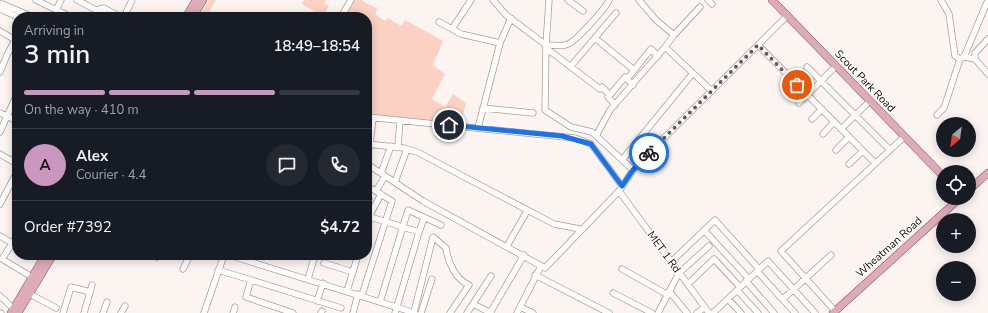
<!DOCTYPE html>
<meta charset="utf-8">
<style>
body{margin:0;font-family:"Nunito Sans",sans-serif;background:#242831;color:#f1f3f6;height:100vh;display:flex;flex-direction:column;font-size:15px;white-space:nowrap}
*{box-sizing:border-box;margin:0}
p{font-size:13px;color:#9ea1a6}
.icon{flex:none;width:22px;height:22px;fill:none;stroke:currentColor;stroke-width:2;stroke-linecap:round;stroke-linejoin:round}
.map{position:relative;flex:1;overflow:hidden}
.drawer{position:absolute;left:12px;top:12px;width:360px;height:248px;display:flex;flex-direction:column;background:#171b24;border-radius:16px;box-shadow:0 2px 10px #0003}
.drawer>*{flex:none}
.needle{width:26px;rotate:209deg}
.buttons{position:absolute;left:936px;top:117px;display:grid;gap:8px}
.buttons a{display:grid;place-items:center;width:40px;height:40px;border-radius:50%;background:#171b24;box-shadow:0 2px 10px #0003;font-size:20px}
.pin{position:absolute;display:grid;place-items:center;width:34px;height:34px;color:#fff;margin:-17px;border:2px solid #fff;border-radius:50%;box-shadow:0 1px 4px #0007}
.courier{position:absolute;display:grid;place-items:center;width:40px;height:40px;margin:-20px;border:3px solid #1a73e8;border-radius:50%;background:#fff;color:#222;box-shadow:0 1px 5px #0007}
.headline em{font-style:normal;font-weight:600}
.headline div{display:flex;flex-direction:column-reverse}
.headline{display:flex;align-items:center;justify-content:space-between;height:68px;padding:0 12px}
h1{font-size:26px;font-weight:600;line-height:30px}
.bar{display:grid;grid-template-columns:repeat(4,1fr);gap:6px 4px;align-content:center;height:48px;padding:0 12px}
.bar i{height:5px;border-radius:3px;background:#363941}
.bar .current{background:#ca97c1}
.bar p{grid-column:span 4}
.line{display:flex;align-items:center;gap:10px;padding:0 12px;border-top:1px solid #363941}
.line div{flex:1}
.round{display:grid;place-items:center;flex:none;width:42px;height:42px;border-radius:21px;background:#242831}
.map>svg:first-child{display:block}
.green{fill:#fad1c2}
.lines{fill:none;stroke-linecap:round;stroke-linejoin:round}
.minor-casing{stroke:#af9c94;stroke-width:7}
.major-casing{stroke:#884f5d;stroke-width:8}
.minor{stroke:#fff;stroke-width:5.5}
.major{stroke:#deacb9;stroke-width:7}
.done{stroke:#635d5a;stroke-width:4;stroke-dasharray:0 7.2}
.route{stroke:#1a73e8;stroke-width:5}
.labels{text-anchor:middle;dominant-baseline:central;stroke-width:3;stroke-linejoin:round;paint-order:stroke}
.street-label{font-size:11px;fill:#110b08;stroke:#fff}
</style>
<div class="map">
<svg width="988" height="313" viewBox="0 0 988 313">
<rect width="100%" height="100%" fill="#fcf4f1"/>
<path class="green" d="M209,0h7l-10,17h-7z
M304,0h22l-2,3 5,3 -6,10 -21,-12z
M352,0h9l17,9 -3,5 10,7 3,-3 13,8 4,-6 38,21 -10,24 12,9 -13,25 13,8 8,-13 13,9 -5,21 -94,-8v-99h-23z"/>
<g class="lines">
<g class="minor-casing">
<path id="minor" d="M36,0l35,17
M77,0l19,10 8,-2 16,9
M493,0l13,15 40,30 -1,65 26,17 21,5 41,38
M549,0l-3,45c7,0 16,2 22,-1 8,-3 38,-36 41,-44
M568,0l15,11
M639,0l17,20 18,15
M708,0l4,4
M941,0l8,14 6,42 5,3
M0,3l33,14
M700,7l-26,28 -9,12 47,44
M0,9l18,8
M53,17l8,-17
M124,17l8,-17
M341,17l10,-17
M439,22l13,7 19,-29
M452,29l9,5 39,9
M0,31l17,10
M595,38l39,32
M988,39l-13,14v6l13,15
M758,45l117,118
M546,48l54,41 2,-2 8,8 -2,2 7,8
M964,57l24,-57
M571,66l45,-53
M807,67l83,83
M0,72l7,-17 8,-15
M627,79l24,-30 7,7
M610,95l15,-18 8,8
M799,103l37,-37
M483,108l50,5
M0,113l17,8
M937,115l7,-7 16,-49 4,-2 11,2
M367,117l208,21 16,6 31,42
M812,119l10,-10
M478,128l22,-85 11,-25
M841,129l29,-28
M0,132l17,-38
M823,134l11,-12
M596,136l14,-26 55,-63
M367,144l37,4 13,4 137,72 26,5
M398,147l2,-27
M836,150l13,-13
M0,154l17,10
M367,155l3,-11 3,-26
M622,160l71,-87
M12,161l5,-8
M367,164l56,37 122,67 74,-77 14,-21 20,-21 134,-133
M849,164l14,-13
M381,173l10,-27
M395,182l12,-33
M376,191l9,-15
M619,191l90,122
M367,198l2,1
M0,204l17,-32
M367,216l52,16 5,-14
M16,217l1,-2
M367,227l4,-14 10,-19
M704,230l45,49
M0,236l12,7
M17,236l-15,23 30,18
M507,246l20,-35
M229,255l186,58
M157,257l2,-2
M671,262l44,-42 44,49
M324,263l29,9
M183,269l7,-14
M622,269l46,26
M218,270l33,10 -5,17 47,16
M757,271l38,42
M535,275l74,38
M308,279l7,-24
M251,280l90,28
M746,281l28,32
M688,284l26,-25 26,28
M737,290l21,23
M347,291l11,-36
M669,291l18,22
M613,293l39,20
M30,294l26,14
M362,295l30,-94 -25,-15
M0,296l14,13
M728,299l13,14
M783,299l48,-44
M317,301l6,-18
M380,302l28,-92 33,15
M473,304l18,9
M520,307l13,6
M835,311l-54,-60 123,-114
M414,312l19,-75 13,11c2,14 9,31 23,37l-19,28
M0,313h1
M63,313l8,-26 19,5
M84,313l8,-28
M103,313l4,-11
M121,313l4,-7
M204,313l20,-58
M233,313l2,-6
M321,313l1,-2
M353,313l5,-19
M395,313l24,-81
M421,313l11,-34
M467,313l24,-37
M490,313l34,-58
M517,313l24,-47
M658,313l21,-40 30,-27
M697,313l8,-6
M713,313l55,-52 47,52"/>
</g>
<g class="major-casing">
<path id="major" d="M772,0l171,176
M186,17l10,-17
M193,17l10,-17
M969,190l19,-17
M11,313l34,-58
M18,313l35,-58
M833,313l127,-115"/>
</g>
<use href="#minor" class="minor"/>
<use href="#major" class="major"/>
</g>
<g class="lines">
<path class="done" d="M649,153l109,-108 39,40"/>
<path class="route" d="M449,125l113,11 29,8 31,42 11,-16 16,-17"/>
</g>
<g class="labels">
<g class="street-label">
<text transform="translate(865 81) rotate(46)">Scout Park Road</text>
<text transform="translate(889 247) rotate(-42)">Wheatman Road</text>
<text transform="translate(664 252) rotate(54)">MET 1 Rd</text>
</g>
</g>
</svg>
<div class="buttons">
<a><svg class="needle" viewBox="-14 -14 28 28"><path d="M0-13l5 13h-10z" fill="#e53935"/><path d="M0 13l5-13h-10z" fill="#9ea1a6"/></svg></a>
<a><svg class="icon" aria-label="locate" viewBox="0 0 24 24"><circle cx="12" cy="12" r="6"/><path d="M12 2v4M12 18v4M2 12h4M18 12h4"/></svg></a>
<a>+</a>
<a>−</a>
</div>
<div class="pin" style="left:797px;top:85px;background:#ea580c"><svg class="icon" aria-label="bag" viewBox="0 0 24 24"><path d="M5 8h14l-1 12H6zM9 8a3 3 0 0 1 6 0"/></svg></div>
<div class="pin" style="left:449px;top:125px;background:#1f2937"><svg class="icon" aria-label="home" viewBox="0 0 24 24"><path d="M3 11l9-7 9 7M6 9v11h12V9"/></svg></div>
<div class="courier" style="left:649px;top:153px"><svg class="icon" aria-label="bike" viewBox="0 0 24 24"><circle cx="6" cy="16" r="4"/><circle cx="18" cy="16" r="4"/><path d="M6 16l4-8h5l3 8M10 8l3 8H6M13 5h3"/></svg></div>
<section class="drawer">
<div class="headline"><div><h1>3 min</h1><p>Arriving in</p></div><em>18:49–18:54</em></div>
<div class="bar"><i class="current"></i><i class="current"></i><i class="current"></i><i></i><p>On the way · 410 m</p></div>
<div class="line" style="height:72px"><b class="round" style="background:#ca97c1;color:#111">A</b><div><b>Alex</b><p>Courier · 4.4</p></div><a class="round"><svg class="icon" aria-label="chat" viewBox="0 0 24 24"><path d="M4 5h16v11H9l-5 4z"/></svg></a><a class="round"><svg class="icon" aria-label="phone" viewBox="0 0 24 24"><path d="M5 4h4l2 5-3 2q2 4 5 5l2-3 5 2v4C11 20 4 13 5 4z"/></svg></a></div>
<div class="line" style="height:52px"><div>Order #7392</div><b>$4.72</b></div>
</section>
</div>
